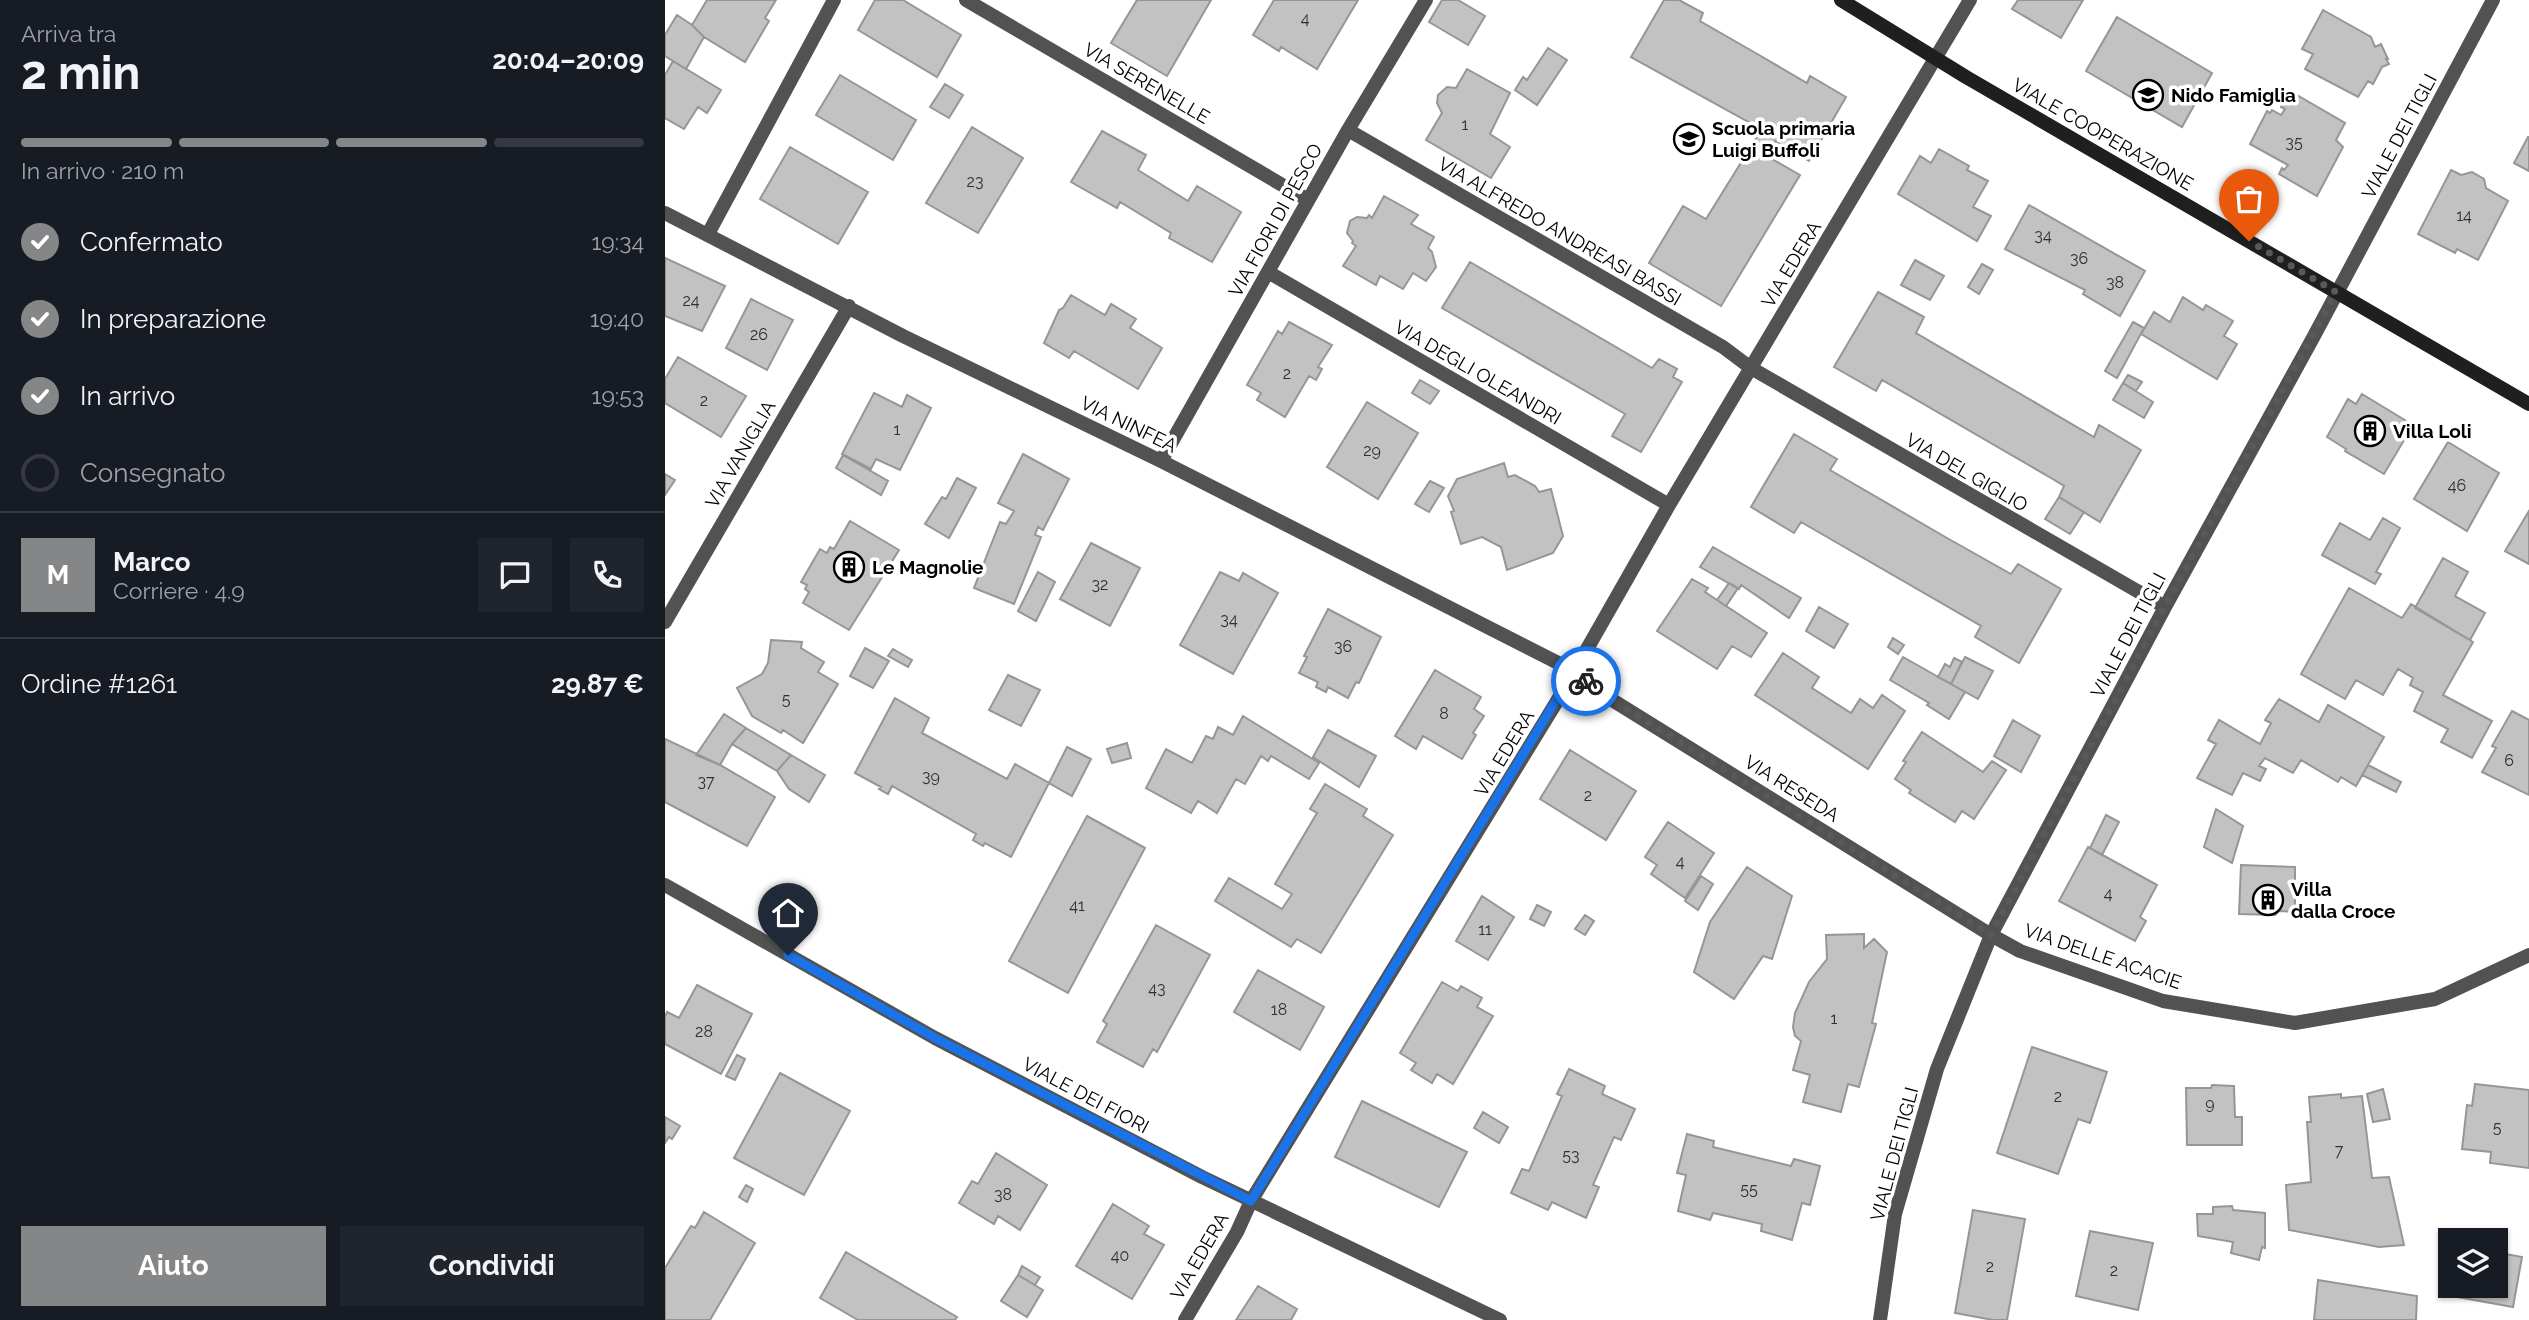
<!DOCTYPE html>
<html lang="it">
<meta charset="utf-8">
<style>
body{margin:0;font-family:Raleway,sans-serif;background:#20242c;color:#f1f3f6;height:100vh;display:flex;flex-direction:column;font-size:26px;white-space:nowrap}
*{box-sizing:border-box;margin:0}
p{font-size:23px;color:#9ea1a6}
.icon{flex:none;width:38px;height:38px;fill:none;stroke:currentColor;stroke-width:2;stroke-linecap:round;stroke-linejoin:round}
.map{position:relative;flex:1;overflow:hidden}
.drawer{display:flex;flex-direction:column;background:#171b24;width:665px}
.drawer>*{flex:none}
.fabs{position:absolute;left:1773px;top:1228px;display:grid;gap:14px}
.fabs a{display:grid;place-items:center;width:70px;height:70px;border-radius:0px;background:#171b24;box-shadow:0 2px 5px #0004;font-size:35px}
.pin{position:absolute;display:grid;place-items:center;width:60px;height:60px;color:#fff;margin:-72px -30px;border-radius:50% 50% 50% 0;rotate:-45deg;box-shadow:0 0 7px #0007}
.pin .icon{rotate:45deg}
.courier{position:absolute;display:grid;place-items:center;width:70px;height:70px;margin:-35px;border:5px solid #1a73e8;border-radius:50%;background:#fff;color:#222;box-shadow:0 2px 9px #0007}
.summary em{font-style:normal;font-weight:700}
.summary div{display:flex;flex-direction:column-reverse}
.summary{display:flex;align-items:center;justify-content:space-between;height:119px;padding:0 21px}
h1{font-size:46px;font-weight:700;line-height:52px}
.bar{display:grid;grid-template-columns:repeat(4,1fr);gap:10px 7px;align-content:center;height:84px;padding:0 21px}
.bar i{height:9px;border-radius:5px;background:#363941}
.bar .selected{background:#858687}
.bar p{grid-column:span 4}
.line{display:flex;align-items:center;gap:18px;padding:0 21px;border-top:2px solid #363941}
.line div{flex:1}
.round{display:grid;place-items:center;flex:none;width:74px;height:74px;border-radius:0px;background:#20242c}
ol{padding:0 21px;list-style:none}
li{display:flex;align-items:center;gap:21px;height:77px}
li p{margin-inline-start:auto}
li .icon{padding:7px;border-radius:50%;background:#858687;color:#fff;stroke-width:4}
li:last-child{color:#9ea1a6}
li i{width:38px;height:38px;border:4px solid #363941;border-radius:50%}
.action{display:flex;gap:14px;margin-top:auto;padding:14px 21px}
.action a{flex:1;height:80px;border-radius:0px;background:#858687;color:#fff;font-size:28px;font-weight:700;line-height:80px;text-align:center}
.action a+a{background:#20242c;color:#f1f3f6}
main{display:flex;flex:1;min-height:0}
.map>svg:first-child{display:block}
.building{fill:#c2c2c2;stroke:#969696;stroke-width:2}
.lines{fill:none;stroke-linecap:round;stroke-linejoin:round}
.street{stroke:#525252;stroke-width:14}
.secondary{stroke:#1f1f1f;stroke-width:14}
.done{stroke:#595959;stroke-width:7;stroke-dasharray:0 12.6}
.route{stroke:#1a73e8;stroke-width:9}
.labels{text-anchor:middle;dominant-baseline:central;stroke-width:7;stroke-linejoin:round;paint-order:stroke}
.number-label{font-size:16px;fill:#303030}
.street-label{font-size:19px;fill:#000;stroke:#fff}
.poi-label{font-size:19px;font-weight:bold;fill:#000;stroke:#fff;text-anchor:start}
</style>
<main>
<section class="drawer">
<div class="summary"><div><h1>2 min</h1><p>Arriva tra</p></div><em>20:04–20:09</em></div>
<div class="bar"><i class="selected"></i><i class="selected"></i><i class="selected"></i><i></i><p>In arrivo · 210 m</p></div>
<ol>
<li><svg class="icon" aria-label="check" viewBox="0 0 24 24"><path d="M5 12l5 5 9-10"/></svg>Confermato<p>19:34</p></li>
<li><svg class="icon" aria-label="check" viewBox="0 0 24 24"><path d="M5 12l5 5 9-10"/></svg>In preparazione<p>19:40</p></li>
<li><svg class="icon" aria-label="check" viewBox="0 0 24 24"><path d="M5 12l5 5 9-10"/></svg>In arrivo<p>19:53</p></li>
<li><i></i>Consegnato</li>
</ol>
<div class="line" style="height:126px"><b class="round" style="background:#858687;color:#fff">M</b><div><b>Marco</b><p>Corriere · 4.9</p></div><a class="round"><svg class="icon" aria-label="chat" viewBox="0 0 24 24"><path d="M4 5h16v11H9l-5 4z"/></svg></a><a class="round"><svg class="icon" aria-label="phone" viewBox="0 0 24 24"><path d="M5 4h4l2 5-3 2q2 4 5 5l2-3 5 2v4C11 20 4 13 5 4z"/></svg></a></div>
<div class="line" style="height:91px"><div>Ordine #1261</div><b>29.87 €</b></div>
<div class="action"><a>Aiuto</a><a>Condividi</a></div>
</section>
<div class="map">
<svg width="1864" height="1320" viewBox="0 0 1864 1320">
<rect width="100%" height="100%" fill="#fff"/>
<path class="building" d="M42,0h69l-11,18 4,3 -24,41 -41,-25 -12,-12z
M210,0h28l58,35 -24,42 -79,-47z
M472,0h74l-44,76 -56,-33z
M609,0h84l-41,69 -36,-22 -2,4 -26,-16z
M793,0l27,16 -17,29 -39,-23 13,-22z
M999,0h15l24,13 -3,8 59,34 48,28 3,-7 36,21 -37,64 -34,-20 -8,15 33,19 -79,131 -72,-43 34,-57 23,13 54,-87 -1,-4 -128,-71z
M1353,0h65l-22,38 -49,-29z
M1658,10l48,27 4,10 6,-3 7,15h-2l3,5 -7,3 -9,17 -5,-3 -10,16 -53,-28 8,-15 -11,-5z
M12,15l15,10 12,12 -18,32 -21,-13v-21z
M1452,17l95,56 -30,54 -96,-56z
M883,48l19,12 -30,45 -22,-15 8,-13 4,3z
M8,61l48,29 -14,23 -9,-6 -14,22 -19,-11v-43z
M802,69l43,24 -20,41 20,13 -19,31 -65,-38 16,-27 -5,-10 1,-8 9,-8 9,1z
M175,75l76,45 -23,40 -77,-45z
M280,84l18,11 -14,23 -19,-11z
M1625,91l55,32 -9,17 7,7 -26,49 -38,-22 3,-6 2,2 4,-5 -38,-21 17,-33 3,2 2,-3 9,5 4,-6 -4,-2z
M307,127l51,31 -45,75 -52,-30z
M437,131l44,24 -8,15 50,31 9,-15 44,26 -29,50 -43,-24 2,-5 -51,-31 -3,6 -46,-26z
M1863,137h1v34l-15,-8z
M125,147l78,45 -30,52 -78,-45z
M1274,149l30,17 -2,4 21,11 -15,26 18,9 -14,25 -79,-47 22,-38 11,7z
M1786,170l10,5 11,-3 12,7 2,9 22,13 -30,59 -21,-11 -2,4 -37,-19z
M719,196l34,19 -7,9 23,13 -6,11 4,4 4,15 -10,14 -13,-8 -10,16 -23,-13 -4,9 -33,-19 13,-20 -4,-3 1,-2 -6,-8 3,-12 7,-4 10,1 2,-3 3,3z
M1364,205l116,66 -25,45 -37,-22 2,-4 -80,-41z
M0,258l60,28 -23,45 -37,-15z
M1250,260l29,16 -14,24 -29,-15z
M805,262l182,106 7,-9 18,10 -4,8 9,5 -41,70 -29,-16 13,-22 -183,-106z
M1317,264l11,6 -14,24 -11,-7z
M1213,292l46,25 -8,16 178,104 5,-12 42,25 -41,72 -41,-25 5,-11 -13,-8 -169,-98 -6,11 -42,-24z
M406,295l34,20 6,-11 25,15 -6,9 32,20 -24,41 -64,-38 -5,7 -25,-15 15,-33 4,-2z
M1518,297l20,13 3,-5 27,16 -9,15 13,8 -20,35 -76,-45 13,-22 16,10z
M86,299l42,21 -26,50 -41,-22z
M624,322l43,23 -14,22 4,2 -6,11 -7,-4 -24,41 -28,-17 4,-7 -14,-8 31,-54 4,3z
M1468,322l11,6 -27,50 -12,-7z
M13,357l68,39 -25,41 -56,-34v-24z
M1463,375l14,7 -6,9 -13,-8z
M755,380l19,11 -9,13 -18,-11z
M1458,383l30,19 -9,16 -31,-18z
M209,393l28,14 5,-12 24,13 -31,62 -24,-11 -5,10 -29,-15z
M1697,394l51,31 -29,49 -39,-23 1,-2 -19,-12 21,-38 8,5z
M702,402l51,31 -40,66 -51,-32z
M1129,434l43,25 -7,11 117,68 64,36 7,-10 43,25 -42,74 -44,-26 6,-11 -180,-104 -7,11 -43,-26z
M1783,442l51,31 -32,58 -53,-32z
M358,454l46,25 -26,51 -5,-3 -3,8 6,2 -27,67 -40,-16 26,-66 6,2 8,-13 -16,-8z
M178,455l45,26 -7,14 -45,-27z
M839,463l4,14 7,-2 20,11 4,6 12,-3 12,47 -10,17 -46,17 -6,-23 -19,-10 -21,7 -10,-32 3,-1 -6,-15 9,-17z
M0,474l10,6 -10,15z
M292,478l19,10 -27,50 -24,-14 17,-27 4,2z
M765,481l14,7 -15,24 -14,-8z
M1394,497l25,15 -14,22 -25,-15z
M1864,511v53l-24,-13z
M1718,518l17,10 -24,44 5,2 -6,10 -53,-29 18,-32 30,17z
M185,521l49,29 -50,80 -46,-27 6,-11 -4,-3 2,-4 -6,-3 19,-33 7,4 3,-6 4,2z
M426,543l49,25 -30,58 -50,-27z
M1048,547l88,51 -12,20 -48,-33 -2,4 -39,-22z
M1778,558l25,14 -13,24 30,17 -15,27 -55,-32z
M373,572l17,10 -19,39 -18,-10z
M555,572l19,9 4,-8 35,20 -45,81 -53,-29z
M1027,579l16,9 -3,4 62,41 -16,24 -19,-11 -15,23 -60,-38z
M1064,583l9,5 -12,18 -9,-6z
M1684,588l53,30 9,-14 62,38 -30,53 49,26 -20,37 -31,-16 7,-13 -34,-18 9,-19 -13,-7 3,-7 -15,-9 -15,26 -27,-15 -11,19 -44,-25z
M1154,607l29,17 -14,24 -28,-17z
M663,609l53,28 -22,46 -3,-1 -8,16 -20,-11 -2,5 -10,-5 2,-5 -19,-9 8,-16 -3,-1z
M1228,638l11,7 -6,9 -10,-7z
M106,640l31,2 -1,6 23,14 -6,10 20,12 -35,59 -20,-13 -2,3 -29,-17 -15,-28 25,-14 6,-11z
M200,648l24,13 -16,27 -23,-12z
M228,649l19,11 -4,7 -20,-11z
M1118,653l36,24 -7,11 39,25 9,-14 13,9 9,-13 23,16 -37,58 -113,-74z
M1238,657l62,35 -16,27 -22,-14 2,-2 -39,-23z
M1300,657l28,14 -15,28 -27,-15z
M1289,658l8,4 -11,22 -13,-7 7,-13 5,3z
M770,670l46,27 -7,12 10,7 -11,17 3,2 -14,24 -39,-23 -7,13 -21,-13z
M343,675l32,15 -19,36 -32,-16z
M230,698l34,20 -7,15 85,46 8,-15 34,19 -38,74 -26,-14 -2,3 -10,-6 3,-6 -84,-48 -4,8 -9,-5 2,-2 -26,-14z
M1614,699l40,23 9,-17 56,32 -28,49 -15,-9 -3,5 -37,-22 -8,13 -28,-15 -6,8 7,3 -6,12 -17,-8 -11,22 -35,-17 19,-34 -8,-4 11,-20 41,24 11,-21 -6,-3z
M1847,711l17,9v75l-47,-23 14,-24 -4,-2z
M59,714l22,14 -14,16 -12,21 -24,-10z
M578,716l76,47 -10,16 -38,-23 -3,5 -7,-5 -16,28 -9,-5 -19,34 -19,-12 -7,12 -45,-25 20,-39 26,14 14,-27 7,3 5,-12 15,8z
M1348,720l27,16 -19,36 -27,-16z
M81,728l45,27 -14,16 -45,-27z
M663,730l48,26 -17,31 -46,-30z
M1257,732l61,40 9,-11 14,9 -32,49 -12,-8 -7,11 -46,-29 2,-3 -16,-11 11,-17 -3,-1z
M0,739l55,26 55,32 -28,49 -82,-44z
M462,743l4,15 -19,5 -5,-14z
M402,747l24,12 -19,37 -23,-13z
M905,750l66,41 -30,49 -66,-41z
M126,755l34,20 -16,27 -20,-13 -12,-18z
M1703,765l33,17 -5,10 -34,-17z
M660,784l42,25 -4,7 30,19 -72,118 -24,-14 -6,8 -76,-46 14,-23 53,31 10,-15 -17,-10 42,-71 -7,-4z
M1551,809l27,17 -11,37 -28,-16z
M1441,815l13,7 -17,33 -12,-7z
M422,816l58,32 -77,145 -59,-32z
M1003,822l46,31 -29,45 -34,-24 6,-9 -12,-8z
M1423,847l69,38 -17,32 6,4 -11,20 -76,-40z
M1576,865l54,2v45l-16,-1 -4,4 -36,-1z
M1082,867l45,29 -20,63 -9,-3 -29,43 -40,-27 16,-50z
M1036,876l12,8 -15,26 -13,-9z
M817,896l32,21 -26,43 -32,-19z
M872,905l14,7 -7,14 -14,-7z
M920,915l9,6 -9,14 -10,-6z
M491,925l54,30 -53,97 -4,-3 -10,18 -46,-25 10,-18 -4,-3z
M1199,934v14l10,-9 13,13 -15,71 4,1 -17,63 -11,-3 -7,28 -38,-10 7,-27 -17,-5 8,-29 -6,-5 -2,-9 2,-14 14,-31 18,-23 -1,-24z
M593,970l66,37 -24,43 -66,-38z
M777,982l16,9 3,-5 21,12 -5,9 16,9 -40,68 -16,-10 -5,9 -21,-13 5,-7 -16,-10z
M32,985l55,29 -31,60 -56,-30v-27l2,-5 12,6z
M1367,1047l75,25 -17,51 -12,-4 -20,55 -61,-21z
M72,1055l8,4 -10,21 -9,-4z
M904,1069l36,17 -3,8 33,15 -14,31 -7,-3 -21,48 6,2 -13,31 -34,-16 -4,8 -37,-17 11,-24 7,2 33,-75 -5,-2z
M115,1073l70,38 -46,84 -70,-37z
M1810,1084l54,6v78l-39,-5 1,-11 -29,-3 5,-44 5,1z
M1547,1085l22,1 1,31h7v28h-55l-1,-57h25z
M1718,1089l7,30 -17,3 -6,-28z
M1676,1094v4l21,-2 10,82 17,-1 15,68 -25,2 -90,-17 -3,-45 25,-3 -4,-60h4l-2,-25z
M697,1101l105,51 -28,55 -104,-50z
M818,1112l25,15 -9,16 -25,-15z
M0,1117l15,9 -8,13 -3,-2 -4,6z
M1022,1134l27,7 -1,6 78,19 3,-7 26,7 -10,39 -8,-2 -10,37 -31,-9 1,-7 -49,-11 -3,7 -32,-9 8,-36 -9,-2z
M331,1153l51,32 -27,45 -22,-14 -4,8 -35,-21 13,-22 6,3z
M81,1185l7,4 -6,13 -8,-5z
M448,1204l36,22 -5,8 20,11 -32,54 -56,-33z
M1567,1206l1,4 32,3v35l-3,-1 -3,13 -28,-7 2,-11 -35,-6 -1,-22h16v-7z
M1308,1210l52,9 -18,101h-14l-38,-7z
M39,1212l51,31 -45,77h-45v-52l26,-42 4,2z
M1425,1231l63,12 -15,67 -62,-14z
M181,1252l111,65 -2,3h-97l-38,-22z
M1830,1252l27,5 -9,50 -56,-10 2,-11h36z
M357,1266l18,11 -5,8 -17,-10z
M353,1275l25,15 -16,27 -26,-16z
M1653,1280l99,16 -1,24h-102z
M593,1286l39,23 -6,11h-55z"/>
<g class="lines">
<path class="street" d="M301,0l342,200
M683,130l375,217 28,21 414,239
M0,213l238,123 258,125 413,210 22,19 395,245 29,16 143,50 132,22 140,-24 94,-44
M43,234l126,-234
M603,272l401,233
M496,461l187,-331 78,-130
M0,622l184,-316
M0,885l270,153 267,139 298,143
M520,1320l52,-88 14,-31 311,-508 107,-188 301,-505
M1215,1320l15,-106 42,-145 54,-134 174,-328 149,-271 179,-336"/>
<path class="secondary" d="M1176,0l125,77 563,327"/>
</g>
<g class="lines">
<path class="done" d="M921,681l10,9 395,245 165,-312 180,-331 -87,-51"/>
<path class="route" d="M123,955l147,83 316,163 323,-530 12,10"/>
</g>
<defs>
<g id="school-ring" transform="scale(1.575)"><circle r="9.5" fill="#fff" stroke="#000" stroke-width="1.5"/><path d="M0-5L7-2L0 1L-7-2ZM-4 1L0 2.5L4 1V4Q0 6-4 4Z" fill="#000"/></g>
<g id="building-ring" transform="scale(1.575)"><circle r="9.5" fill="#fff" stroke="#000" stroke-width="1.5"/><path d="M-4-6H4V6H1V3H-1V6H-4ZM-2.5-4.3h1.7v1.8h-1.7ZM.8-4.3h1.7v1.8H.8ZM-2.5-1h1.7V.8h-1.7ZM.8-1h1.7V.8H.8Z" fill="#000"/></g>
</defs>
<g fill-rule="evenodd">
<use href="#school-ring" x="1483" y="95"/>
<use href="#school-ring" x="1024" y="139"/>
<use href="#building-ring" x="1705" y="431"/>
<use href="#building-ring" x="184" y="567"/>
<use href="#building-ring" x="1603" y="900"/>
</g>
<g class="labels">
<g class="number-label">
<text x="640" y="18">4</text>
<text x="800" y="124">1</text>
<text x="1629" y="142">35</text>
<text x="310" y="181">23</text>
<text x="1799" y="215">14</text>
<text x="1378" y="235">34</text>
<text x="1414" y="258">36</text>
<text x="1450" y="282">38</text>
<text x="26" y="300">24</text>
<text x="94" y="334">26</text>
<text x="622" y="373">2</text>
<text x="39" y="400">2</text>
<text x="232" y="429">1</text>
<text x="707" y="450">29</text>
<text x="1792" y="485">46</text>
<text x="435" y="584">32</text>
<text x="564" y="619">34</text>
<text x="678" y="646">36</text>
<text x="121" y="699">5</text>
<text x="779" y="713">8</text>
<text x="1844" y="760">6</text>
<text x="266" y="776">39</text>
<text x="41" y="781">37</text>
<text x="923" y="795">2</text>
<text x="1015" y="861">4</text>
<text x="1443" y="893">4</text>
<text x="412" y="905">41</text>
<text x="820" y="929">11</text>
<text x="492" y="988">43</text>
<text x="614" y="1009">18</text>
<text x="1169" y="1018">1</text>
<text x="39" y="1031">28</text>
<text x="1393" y="1096">2</text>
<text x="1545" y="1103">9</text>
<text x="1832" y="1127">5</text>
<text x="1674" y="1150">7</text>
<text x="906" y="1155">53</text>
<text x="1084" y="1189">55</text>
<text x="338" y="1194">38</text>
<text x="455" y="1255">40</text>
<text x="1325" y="1266">2</text>
<text x="1449" y="1270">2</text>
</g>
<g class="street-label">
<text transform="translate(482 83) rotate(30)">VIA SERENELLE</text>
<text transform="translate(1438 134) rotate(30)">VIALE COOPERAZIONE</text>
<text transform="translate(1734 136) rotate(-62)">VIALE DEI TIGLI</text>
<text transform="translate(610 220) rotate(-61)">VIA FIORI DI PESCO</text>
<text transform="translate(895 231) rotate(30)">VIA ALFREDO ANDREASI BASSI</text>
<text transform="translate(1126 264) rotate(-59)">VIA EDERA</text>
<text transform="translate(813 372) rotate(30)">VIA DEGLI OLEANDRI</text>
<text transform="translate(464 424) rotate(26)">VIA NINFEA</text>
<text transform="translate(75 454) rotate(-60)">VIA VANIGLIA</text>
<text transform="translate(1302 472) rotate(30)">VIA DEL GIGLIO</text>
<text transform="translate(1463 635) rotate(-62)">VIALE DEI TIGLI</text>
<text transform="translate(839 753) rotate(-59)">VIA EDERA</text>
<text transform="translate(1127 788) rotate(32)">VIA RESEDA</text>
<text transform="translate(1438 956) rotate(19)">VIA DELLE ACACIE</text>
<text transform="translate(421 1095) rotate(28)">VIALE DEI FIORI</text>
<text transform="translate(1229 1154) rotate(-75)">VIALE DEI TIGLI</text>
<text transform="translate(534 1256) rotate(-60)">VIA EDERA</text>
</g>
<g class="poi-label">
<text x="1506" y="95">Nido Famiglia</text>
<text x="1047" y="128">Scuola primaria<tspan x="1047" dy="22">Luigi Buffoli</tspan></text>
<text x="1728" y="431">Villa Loli</text>
<text x="207" y="567">Le Magnolie</text>
<text x="1626" y="889">Villa<tspan x="1626" dy="22">dalla Croce</tspan></text>
</g>
</g>
</svg>
<div class="fabs">
<a><svg class="icon" aria-label="layers" viewBox="0 0 24 24"><path d="M12 4l9 5-9 5-9-5zM3 14l9 5 9-5"/></svg></a>
</div>
<div class="pin" style="left:1584px;top:241px;background:#ea580c"><svg class="icon" aria-label="bag" viewBox="0 0 24 24"><path d="M5 8h14l-1 12H6zM9 8a3 3 0 0 1 6 0"/></svg></div>
<div class="pin" style="left:123px;top:955px;background:#1f2937"><svg class="icon" aria-label="home" viewBox="0 0 24 24"><path d="M3 11l9-7 9 7M6 9v11h12V9"/></svg></div>
<div class="courier" style="left:921px;top:681px"><svg class="icon" aria-label="bike" viewBox="0 0 24 24"><circle cx="6" cy="16" r="4"/><circle cx="18" cy="16" r="4"/><path d="M6 16l4-8h5l3 8M10 8l3 8H6M13 5h3"/></svg></div>
</div>
</main>
